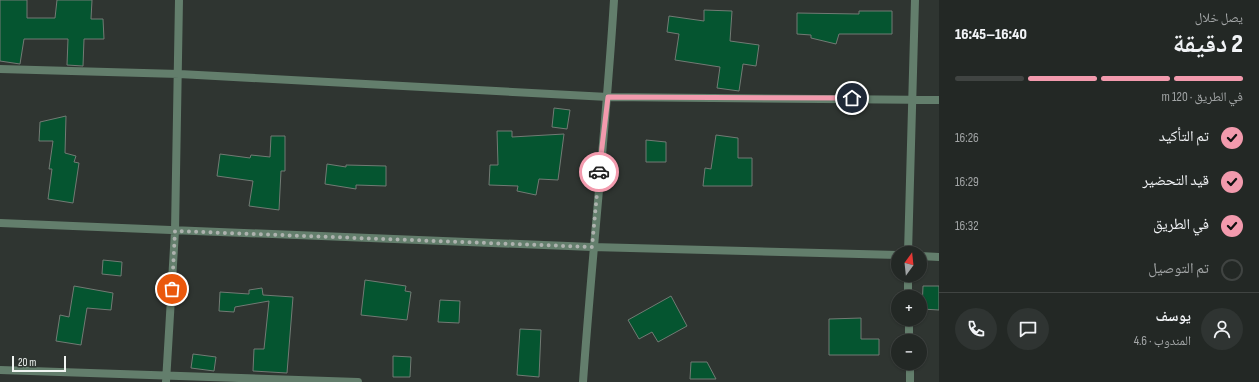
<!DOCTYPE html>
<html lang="ar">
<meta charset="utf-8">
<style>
body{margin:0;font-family:"Sofia Sans Condensed","Noto Naskh Arabic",sans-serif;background:#2f3432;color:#f1f3f6;direction:rtl;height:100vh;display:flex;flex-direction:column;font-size:15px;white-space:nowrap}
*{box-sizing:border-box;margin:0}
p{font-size:13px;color:#a3a6a7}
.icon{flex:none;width:22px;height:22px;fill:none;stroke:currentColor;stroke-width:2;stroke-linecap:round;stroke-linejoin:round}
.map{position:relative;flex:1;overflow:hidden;direction:ltr}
.side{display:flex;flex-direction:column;background:#232825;width:320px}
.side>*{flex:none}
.needle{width:26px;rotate:15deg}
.controls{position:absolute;left:891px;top:246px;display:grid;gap:8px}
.controls a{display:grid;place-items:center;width:36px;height:36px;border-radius:50%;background:#232825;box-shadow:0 1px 3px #0004,0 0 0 1px #404442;font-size:20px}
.scale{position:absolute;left:12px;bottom:10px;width:54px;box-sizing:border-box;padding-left:4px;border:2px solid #f1f5f2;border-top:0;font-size:11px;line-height:14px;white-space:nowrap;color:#f1f5f2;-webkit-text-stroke:3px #2f3531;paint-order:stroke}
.pin{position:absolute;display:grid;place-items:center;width:34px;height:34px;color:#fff;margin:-17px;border:2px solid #fff;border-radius:50%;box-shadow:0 1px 4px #0007}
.courier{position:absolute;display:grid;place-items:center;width:40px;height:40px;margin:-20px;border:3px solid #f29aad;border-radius:50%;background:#fff;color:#222;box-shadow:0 1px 5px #0007}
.head em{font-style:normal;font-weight:800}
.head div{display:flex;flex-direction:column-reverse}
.head{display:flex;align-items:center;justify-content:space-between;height:68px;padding:0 16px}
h1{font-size:26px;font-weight:800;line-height:30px}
.bar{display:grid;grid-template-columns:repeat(4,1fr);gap:6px 4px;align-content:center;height:48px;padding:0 16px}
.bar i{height:5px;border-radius:3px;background:#404442}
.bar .current{background:#f29aad}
.bar p{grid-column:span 4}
.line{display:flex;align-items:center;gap:10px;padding:0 16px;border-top:1px solid #404442}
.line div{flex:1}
.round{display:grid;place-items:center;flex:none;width:42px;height:42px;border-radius:21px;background:#2f3432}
ol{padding:0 16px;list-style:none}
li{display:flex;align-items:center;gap:12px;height:44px}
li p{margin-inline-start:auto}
li .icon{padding:4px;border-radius:50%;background:#f29aad;color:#111;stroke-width:4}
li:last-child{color:#a3a6a7}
li i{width:22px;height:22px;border:2px solid #404442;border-radius:50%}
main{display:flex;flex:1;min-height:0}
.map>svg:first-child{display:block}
.building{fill:#055530;stroke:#727a74}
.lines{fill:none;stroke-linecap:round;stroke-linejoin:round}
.street{stroke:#637e6c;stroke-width:8}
.done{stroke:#adb2ae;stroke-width:4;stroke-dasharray:0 7.2}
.route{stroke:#f29aad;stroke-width:5}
</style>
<main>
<section class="side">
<div class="head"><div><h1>2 دقيقة</h1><p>يصل خلال</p></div><em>16:40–16:45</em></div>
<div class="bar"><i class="current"></i><i class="current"></i><i class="current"></i><i></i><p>في الطريق · 120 m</p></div>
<ol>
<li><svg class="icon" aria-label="check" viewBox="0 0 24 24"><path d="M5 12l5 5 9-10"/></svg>تم التأكيد<p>16:26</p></li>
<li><svg class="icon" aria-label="check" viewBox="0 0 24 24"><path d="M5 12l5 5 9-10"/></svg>قيد التحضير<p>16:29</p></li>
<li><svg class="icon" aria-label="check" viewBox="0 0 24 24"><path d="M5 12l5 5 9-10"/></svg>في الطريق<p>16:32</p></li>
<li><i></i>تم التوصيل</li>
</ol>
<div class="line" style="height:72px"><a class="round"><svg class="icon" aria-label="person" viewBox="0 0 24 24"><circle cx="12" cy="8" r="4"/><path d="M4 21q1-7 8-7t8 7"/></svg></a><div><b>يوسف</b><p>المندوب · 4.6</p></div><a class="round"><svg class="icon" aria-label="chat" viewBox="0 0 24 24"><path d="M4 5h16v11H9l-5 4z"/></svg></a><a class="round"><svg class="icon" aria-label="phone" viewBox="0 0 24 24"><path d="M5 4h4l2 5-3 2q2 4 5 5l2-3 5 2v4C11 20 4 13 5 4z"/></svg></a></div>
</section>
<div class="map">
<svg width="939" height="382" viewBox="0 0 939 382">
<rect width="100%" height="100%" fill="#2f3531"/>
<path class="building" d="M0,0h27v18h28l2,-18h35l-1,19h12l1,20h-20l-1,27 -16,-1 1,-26h-44l-4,25 -20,-3z
M704,10l28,1 -2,30 29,4 -3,21 -13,-2 -4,27 -22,-3 3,-21 -45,-7 4,-26 -12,-2 2,-16 35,5z
M859,11h33v23h-53l-3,10 -25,-6v-3l-14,-1v-21l62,1z
M554,108l16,2 -3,19 -15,-2z
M66,116l-1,37 11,3 -2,6 5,1 -6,40 -25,-4 4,-30h-3l4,-28h-14l1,-19z
M497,131h15v6l52,-3 -6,46 -19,-1 -3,16 -19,-4 1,-5 -29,-1 1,-20h8z
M716,135l22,3v20h14v28h-49l2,-18 6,1z
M271,136h14v35h-4l-2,39 -30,-4 4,-25 -36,-5 3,-22 30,4 1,-3 19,2z
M646,140l20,2v20h-20z
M327,164l19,3v-2l40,1v20l-30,-1v4l-31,-5z
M103,260l19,2 -1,14 -19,-2z
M365,280l41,6 -1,5 6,1 -4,28 -46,-5z
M74,286l39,7 -2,17 -24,-2 -6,37 -25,-4 4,-26 9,2z
M923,286h16v24l-17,-1z
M262,288l1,7 30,2 -6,76 -34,-2 1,-22h10l5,-48 -34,6 -1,5 -15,-1 1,-19 29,2v-4z
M671,296l16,30 -29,16 -6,-10 -13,7 -11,-19z
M440,300l20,1 -1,22 -21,-1z
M861,318v21h18v16h-50v-36z
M520,329l21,1 -2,47 -22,-2z
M193,354l23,3 -2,14 -23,-3z
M393,356l18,1 -1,20h-17z
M691,362h16l9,17h-26z"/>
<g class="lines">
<path class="street" d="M0,69l179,5 429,23 331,3
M0,223l592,24 306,8
M908,253l7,-253
M920,256l19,1
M908,275v22
M909,319v22
M910,363v19
M0,370l358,12
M166,382l9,-151 4,-231
M583,382c9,-127 23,-254 31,-382"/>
</g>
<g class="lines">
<path class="done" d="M172,289l3,-58 417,16 7,-75"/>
<path class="route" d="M599,172l9,-75 244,1"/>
</g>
</svg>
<div class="controls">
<a><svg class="needle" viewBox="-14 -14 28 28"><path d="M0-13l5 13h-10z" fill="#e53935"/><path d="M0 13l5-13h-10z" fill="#a3a6a7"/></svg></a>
<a>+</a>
<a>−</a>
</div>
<div class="scale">20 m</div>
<div class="pin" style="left:172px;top:289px;background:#ea580c"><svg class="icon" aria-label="bag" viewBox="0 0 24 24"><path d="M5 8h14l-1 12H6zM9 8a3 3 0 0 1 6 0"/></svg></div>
<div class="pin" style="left:852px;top:98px;background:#1f2937"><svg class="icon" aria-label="home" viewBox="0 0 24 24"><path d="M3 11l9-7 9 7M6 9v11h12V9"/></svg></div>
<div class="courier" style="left:599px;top:172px"><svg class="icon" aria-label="car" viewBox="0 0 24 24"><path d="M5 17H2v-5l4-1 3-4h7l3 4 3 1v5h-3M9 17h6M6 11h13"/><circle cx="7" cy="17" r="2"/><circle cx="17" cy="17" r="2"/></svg></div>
</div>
</main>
